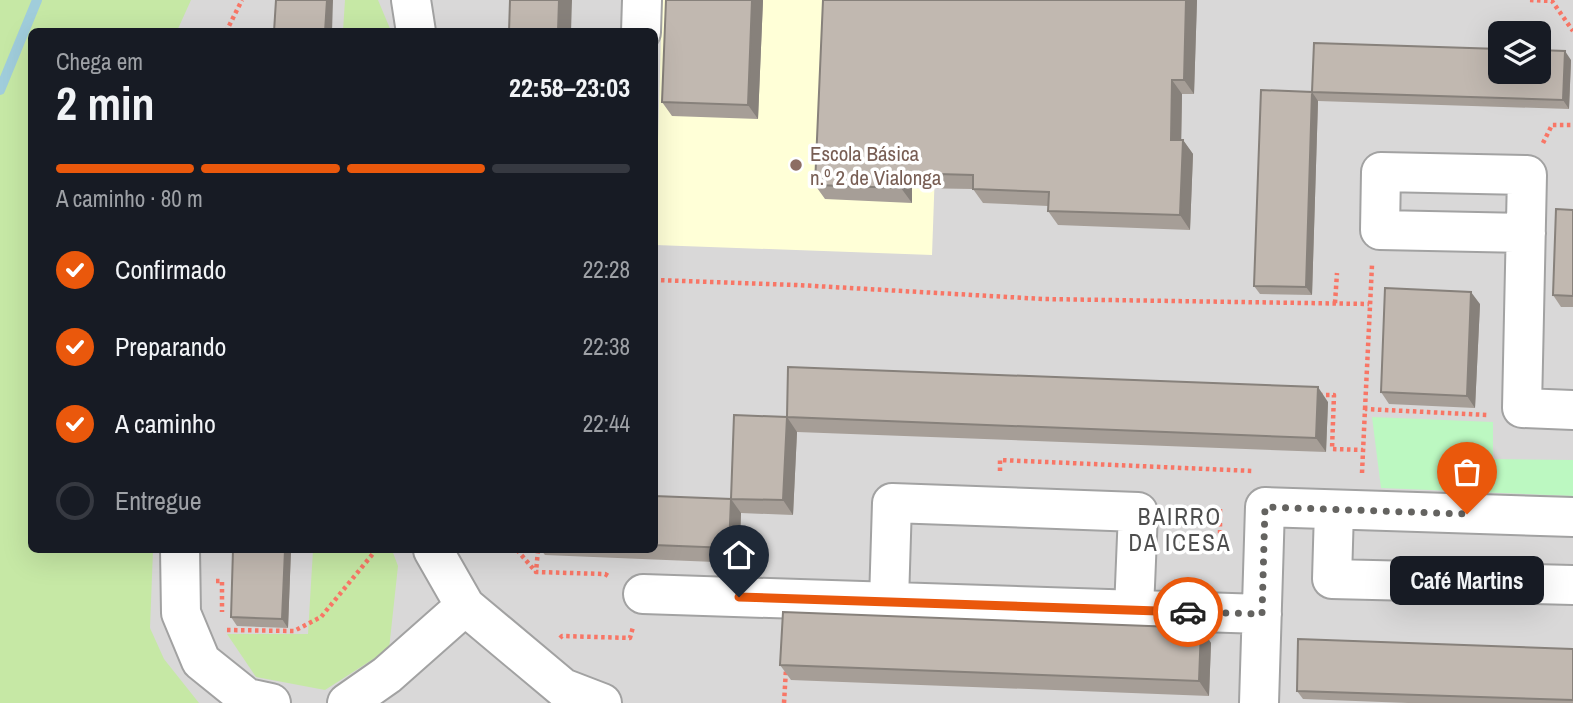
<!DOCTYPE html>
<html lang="pt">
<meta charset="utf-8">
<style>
body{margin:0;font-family:"Archivo Narrow",sans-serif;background:#20242c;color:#f1f3f6;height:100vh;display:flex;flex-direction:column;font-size:26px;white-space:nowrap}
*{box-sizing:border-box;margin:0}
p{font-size:23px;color:#9ea1a6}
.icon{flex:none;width:38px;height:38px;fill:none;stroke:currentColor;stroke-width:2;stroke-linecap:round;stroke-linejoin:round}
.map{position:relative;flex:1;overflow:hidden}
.sheet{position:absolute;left:28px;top:28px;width:630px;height:525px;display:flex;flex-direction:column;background:#171b24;border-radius:10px;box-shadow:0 7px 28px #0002}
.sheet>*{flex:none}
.controls{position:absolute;left:1488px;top:21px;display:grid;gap:14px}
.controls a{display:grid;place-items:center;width:63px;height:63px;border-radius:10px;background:#171b24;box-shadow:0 7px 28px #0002;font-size:35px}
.pin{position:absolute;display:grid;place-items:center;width:60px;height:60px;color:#fff;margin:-72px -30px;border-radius:50% 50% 50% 0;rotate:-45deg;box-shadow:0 0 7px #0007}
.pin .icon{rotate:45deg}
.courier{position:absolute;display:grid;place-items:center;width:70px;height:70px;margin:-35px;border:5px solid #ea580c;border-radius:50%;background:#fff;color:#222;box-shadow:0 2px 9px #0007}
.bubble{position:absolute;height:49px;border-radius:10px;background:#171b24;box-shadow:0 7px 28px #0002;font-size:23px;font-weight:800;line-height:49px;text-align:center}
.summary em{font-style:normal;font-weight:800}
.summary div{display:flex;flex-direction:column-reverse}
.summary{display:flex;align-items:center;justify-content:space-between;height:119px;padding:0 28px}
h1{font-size:46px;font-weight:800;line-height:52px}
.bar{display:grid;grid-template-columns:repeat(4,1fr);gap:10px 7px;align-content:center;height:84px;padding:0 28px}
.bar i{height:9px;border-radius:5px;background:#363941}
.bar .on{background:#ea580c}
.bar p{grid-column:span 4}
ol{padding:0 28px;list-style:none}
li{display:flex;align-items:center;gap:21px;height:77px}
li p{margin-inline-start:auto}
li .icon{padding:7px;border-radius:50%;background:#ea580c;color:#fff;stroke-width:4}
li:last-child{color:#9ea1a6}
li i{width:38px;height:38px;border:4px solid #363941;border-radius:50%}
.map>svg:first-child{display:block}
.residential{fill:#d9d8d8;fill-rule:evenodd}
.education{fill:#ffffd7}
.grass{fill:#c6e8a5}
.park{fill:#bcf8c1}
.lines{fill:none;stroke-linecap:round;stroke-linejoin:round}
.stream{stroke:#a0cddb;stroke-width:10}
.minor-casing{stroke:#a2a2a2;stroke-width:42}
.path{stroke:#f87666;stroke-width:4.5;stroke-dasharray:3.5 3.5;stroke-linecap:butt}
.minor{stroke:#fff;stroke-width:38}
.wall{fill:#a69e97}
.shaded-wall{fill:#87817b}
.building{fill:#c1b8b0;stroke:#87817b;stroke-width:2}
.done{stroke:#646360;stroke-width:7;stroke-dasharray:0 12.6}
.route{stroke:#ea580c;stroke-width:9}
.education-dot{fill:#8d6e63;stroke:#fff;stroke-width:2.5}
.labels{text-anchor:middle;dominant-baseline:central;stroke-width:7;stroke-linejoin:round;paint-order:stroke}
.education-label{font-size:21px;fill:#785e54;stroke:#fff;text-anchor:start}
.neighbourhood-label{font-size:23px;letter-spacing:2px;fill:#4e4e4e;stroke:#fff}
</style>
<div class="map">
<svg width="1573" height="703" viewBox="0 0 1573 703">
<rect width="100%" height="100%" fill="#ede9e0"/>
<path class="residential" d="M0,0h1573v703h-1573zM32,32h622v518h-622zM1500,33h38v39h-38z"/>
<path class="education" d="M662,0h279l-9,255 -277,-10z"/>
<path class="grass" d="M0,0h191l-14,31 -145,1v518h121l-3,78 14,31 35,44h-199z
M345,0h33l13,31h-48z
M313,550h79l6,16 -9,83 -64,41 -69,-13 -29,-43h81z"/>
<path class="park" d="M1372,417l121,5v37l80,1v36l-192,-8z"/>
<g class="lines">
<path class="stream" d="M0,90l37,-90"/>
<g class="minor-casing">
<path id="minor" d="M411,0l5,32
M641,32l1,-32
M1526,233l-146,-3 1,-58 146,3 -5,233 51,2
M1334,510l-2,69 241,6
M180,550l1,63 20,48 46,37 24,5
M433,550l32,56 98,82 39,15
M643,594l619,20
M889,601l3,-98 246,9 -4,98
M347,703l40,-28 78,-69
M1259,703l6,-196 308,10"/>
</g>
<path class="path" d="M1530,0l22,1 21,30
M226,32l16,-32
M1543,143l9,-18h21
M654,280l143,5 246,14 326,5
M1335,303l2,-30
M1319,395h15l-2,54 31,1
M1365,409l7,-144
M1000,471v-11l253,11
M1362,473l3,-64 122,6
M1220,509v28l7,1
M517,550l19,22
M538,550l-2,22 69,2 5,3
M216,581h6v31
M227,630l67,1 27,-14 55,-67
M560,638l2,-2 68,2 3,-11
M784,703l2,-34"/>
<use href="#minor" class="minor"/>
</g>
<path class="wall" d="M763,0l-5,119 -86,-3 -10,-14z
M823,0h374l-3,94h-12l-1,46h2l10,14 -3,76 -132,-5 -10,-14v-5l-65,-3 -10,-14 -61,-1v15l-87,-4 -10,-14z
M1571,60l-2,49 -251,-8 -6,194 -52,-1 -6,-8 58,-194z
M1573,210v97h-12l-8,-12z
M1480,304l-5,104 -86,-4 -8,-12z
M1328,402l-2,50 -529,-20 -4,83 -52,-2 -2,50 -194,-8 -4,-5h113v-54l77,3 56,-82z
M291,550l-3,78 -51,-2 -6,-9z
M1201,628l10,15 -2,53 -418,-16 -11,-15z
M1573,649v54h-165l-105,-4 -6,-8z"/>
<path class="shaded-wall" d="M327,0h6l-1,32h-7z
M559,0h13l-1,32h-13z
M752,0h11l-5,119 -10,-14z
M1186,0h11l-3,94 -10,-14z
M1565,51l6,9 -2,49 -6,-9z
M1172,80l10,14 -1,60 -10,-14z
M1312,92l6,9 -6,194 -6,-8z
M1183,140l10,14 -3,76 -10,-15z
M902,173l10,15v15l-11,-15z
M1471,292l9,12 -5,104 -8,-12z
M1318,387l10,15 -2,50 -10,-14z
M787,417l10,15 -4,83 -10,-15z
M731,499l10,14 -2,50 -10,-15z
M285,550h6l-3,78 -6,-9z
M1201,628l10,15 -2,53 -10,-15z"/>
<path class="building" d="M276,0h51l-2,32h-51z
M510,0h49l-1,32h-49z
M666,0h86l-4,105 -86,-3z
M823,0h363l-2,80h-12l-1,60h12l-3,75 -132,-4 1,-19 -76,-3v-14l-71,-2 -1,15 -86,-3z
M1314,43l186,6v23h38v-22l27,1 -2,49 -251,-8z
M1261,90l51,2 -6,195 -52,-1z
M1556,209l17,1v86l-20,-1z
M1385,288l86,4 -4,104 -86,-4z
M788,367l530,20 -2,51 -529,-21z
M734,415l53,2 -4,83 -52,-1z
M654,496l77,3 -2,49 -75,-3z
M233,550h52l-3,69 -51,-2z
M783,612l418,16 -2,53 -419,-16z
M1298,639l275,10v51l-276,-9z"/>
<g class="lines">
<path class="done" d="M1188,612l74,2 3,-107 202,7"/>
<path class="route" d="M739,597l449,15"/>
</g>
<circle class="education-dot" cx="796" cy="165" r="7"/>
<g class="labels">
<g class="education-label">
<text x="810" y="153">Escola Básica<tspan x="810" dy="24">n.º 2 de Vialonga</tspan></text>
</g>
<g class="neighbourhood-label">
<text x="1180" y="516">BAIRRO<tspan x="1180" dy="26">DA ICESA</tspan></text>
</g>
</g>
</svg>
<div class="controls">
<a><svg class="icon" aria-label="layers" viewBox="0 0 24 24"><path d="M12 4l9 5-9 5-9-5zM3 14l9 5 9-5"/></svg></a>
</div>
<div class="pin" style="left:1467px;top:514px;background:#ea580c"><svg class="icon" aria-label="bag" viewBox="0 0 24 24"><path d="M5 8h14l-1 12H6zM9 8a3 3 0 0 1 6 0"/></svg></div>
<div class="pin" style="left:739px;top:597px;background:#1f2937"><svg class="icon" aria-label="home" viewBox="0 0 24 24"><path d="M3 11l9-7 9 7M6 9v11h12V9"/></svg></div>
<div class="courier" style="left:1188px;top:612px"><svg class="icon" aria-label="car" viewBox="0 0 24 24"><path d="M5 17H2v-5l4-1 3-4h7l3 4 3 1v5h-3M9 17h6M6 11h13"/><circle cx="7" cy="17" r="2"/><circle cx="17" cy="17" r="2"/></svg></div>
<div class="bubble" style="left:1390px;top:556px;width:154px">Café Martins</div>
<section class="sheet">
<div class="summary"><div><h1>2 min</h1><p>Chega em</p></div><em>22:58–23:03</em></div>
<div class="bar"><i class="on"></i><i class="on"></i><i class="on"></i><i></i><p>A caminho · 80 m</p></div>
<ol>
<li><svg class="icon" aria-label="check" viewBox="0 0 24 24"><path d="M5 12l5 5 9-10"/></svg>Confirmado<p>22:28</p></li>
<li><svg class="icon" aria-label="check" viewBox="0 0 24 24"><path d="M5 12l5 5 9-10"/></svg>Preparando<p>22:38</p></li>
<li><svg class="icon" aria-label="check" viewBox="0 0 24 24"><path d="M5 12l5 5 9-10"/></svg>A caminho<p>22:44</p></li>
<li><i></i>Entregue</li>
</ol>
</section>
</div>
